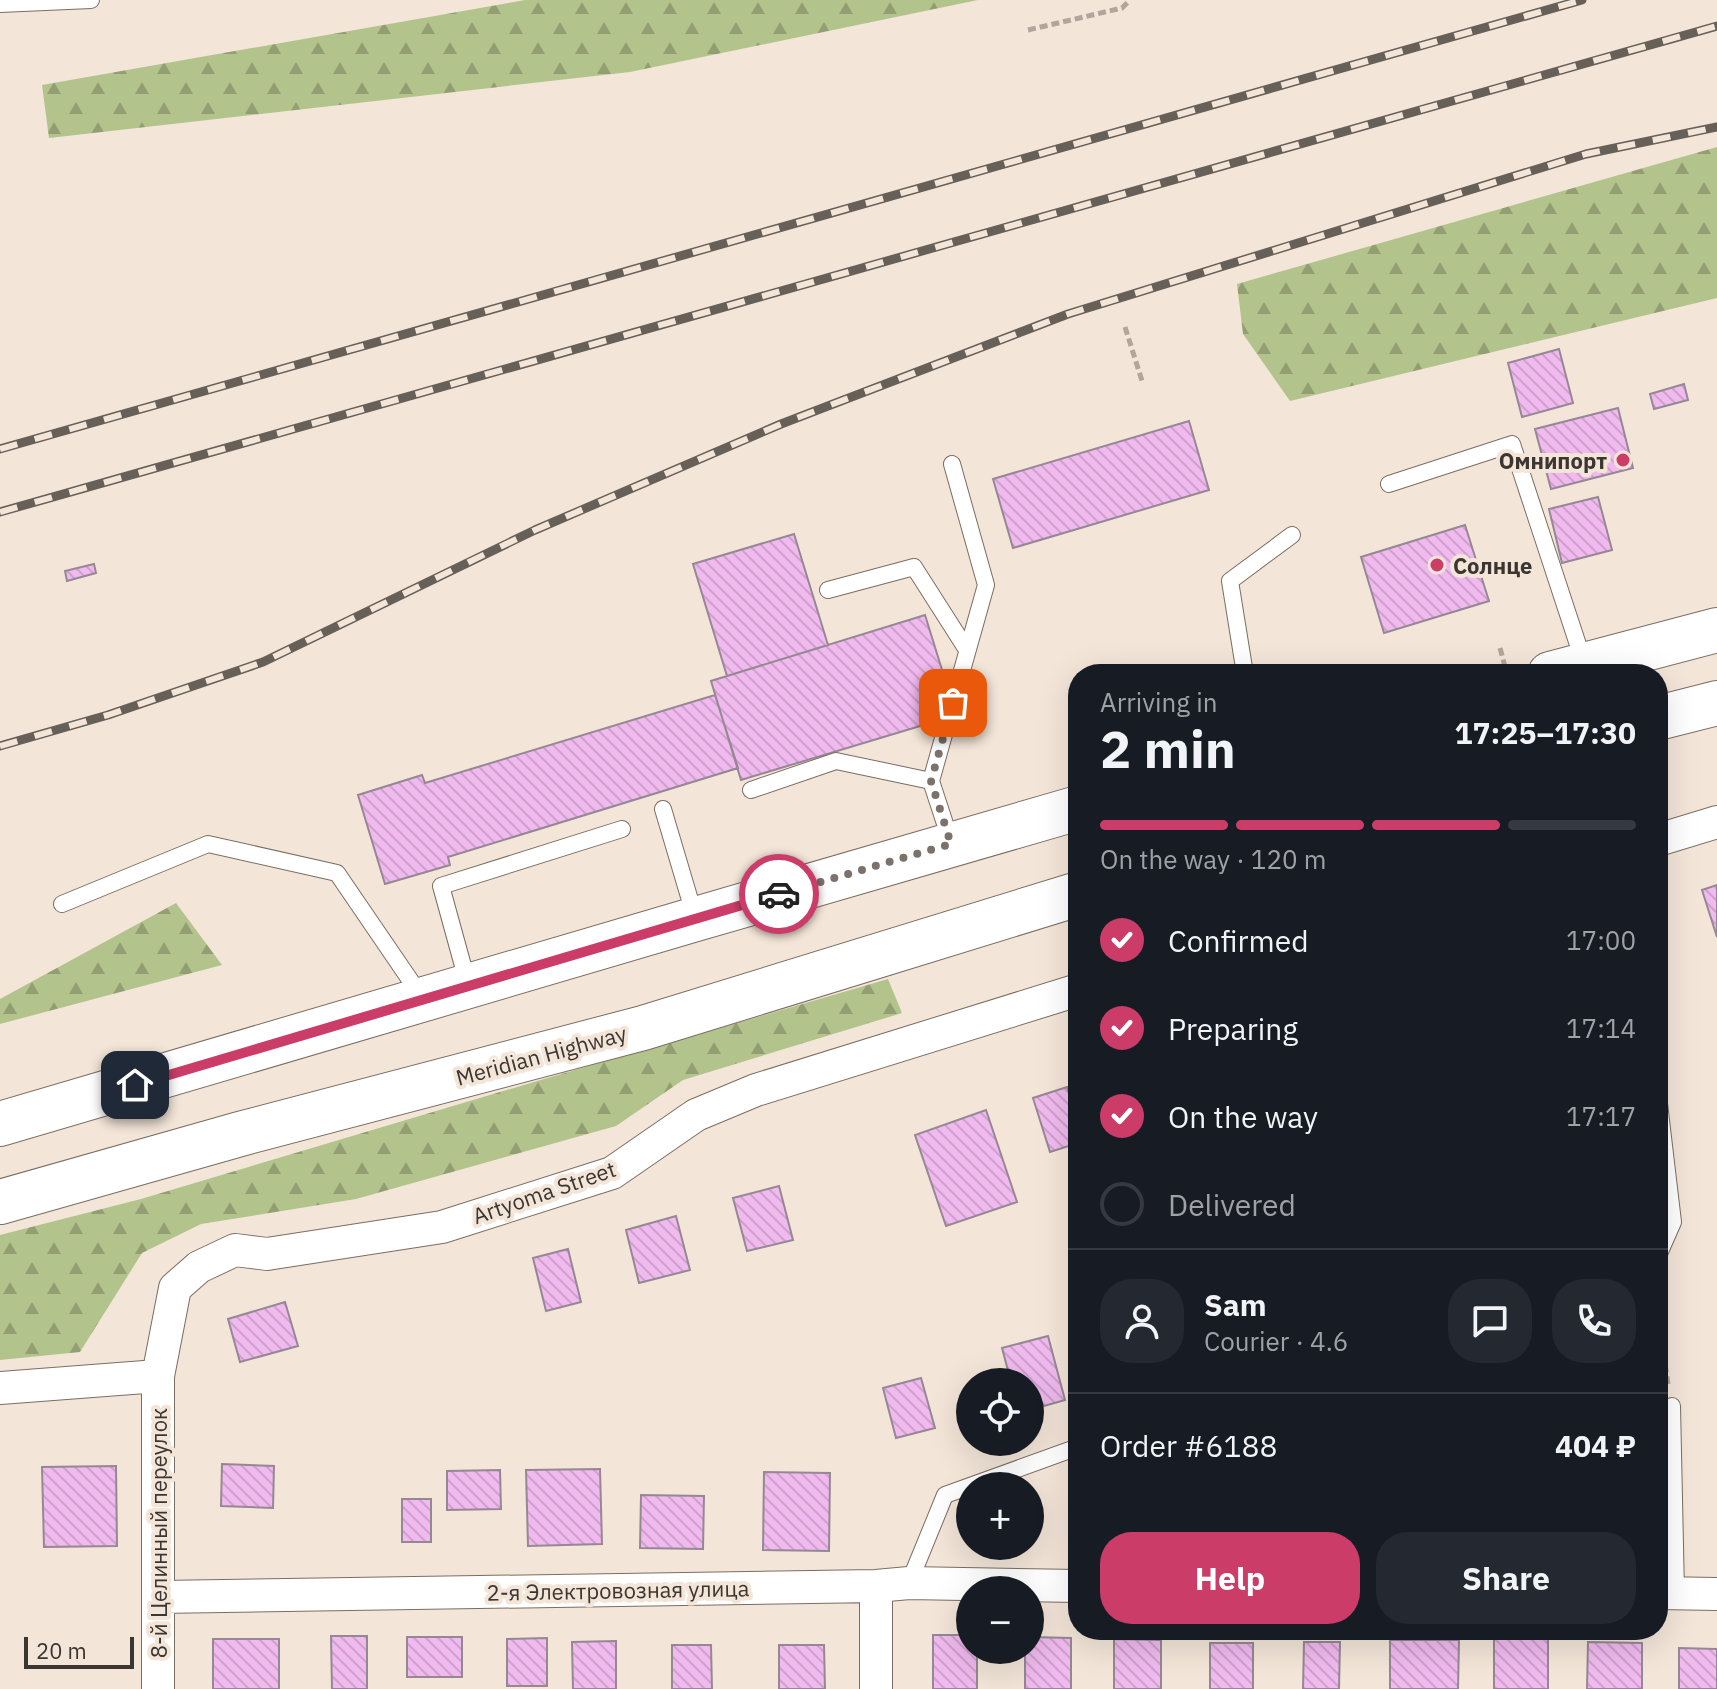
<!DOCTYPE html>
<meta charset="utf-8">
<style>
body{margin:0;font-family:"IBM Plex Sans",sans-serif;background:#242831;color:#f1f3f6;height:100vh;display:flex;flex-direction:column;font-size:30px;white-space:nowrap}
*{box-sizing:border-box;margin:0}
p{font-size:26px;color:#9ea1a6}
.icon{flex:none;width:44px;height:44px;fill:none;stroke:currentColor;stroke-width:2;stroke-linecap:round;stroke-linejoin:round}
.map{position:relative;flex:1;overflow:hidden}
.side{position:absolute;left:1068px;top:664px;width:600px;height:976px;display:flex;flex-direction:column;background:#171b24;border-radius:32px;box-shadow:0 8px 32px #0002}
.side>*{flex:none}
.tools{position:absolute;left:956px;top:1368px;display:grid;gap:16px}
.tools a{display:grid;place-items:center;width:88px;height:88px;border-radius:50%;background:#171b24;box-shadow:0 8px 32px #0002;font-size:40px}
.scale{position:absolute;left:24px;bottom:20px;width:110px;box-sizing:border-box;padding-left:8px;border:4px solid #3b3631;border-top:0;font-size:22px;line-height:28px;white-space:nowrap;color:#3b3631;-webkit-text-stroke:6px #f3e5d8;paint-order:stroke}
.pin{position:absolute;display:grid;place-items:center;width:68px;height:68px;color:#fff;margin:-34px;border-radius:16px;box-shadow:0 4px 12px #0006}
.courier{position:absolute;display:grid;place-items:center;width:80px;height:80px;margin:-40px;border:6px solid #cb3d68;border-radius:50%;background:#fff;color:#222;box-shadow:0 2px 10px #0007}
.summary em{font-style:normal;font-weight:700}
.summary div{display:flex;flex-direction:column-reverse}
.summary{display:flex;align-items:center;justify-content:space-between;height:136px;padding:0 32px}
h1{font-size:52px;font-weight:700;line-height:60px}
.bar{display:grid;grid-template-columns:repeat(4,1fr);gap:12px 8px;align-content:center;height:96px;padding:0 32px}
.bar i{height:10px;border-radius:6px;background:#363941}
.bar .active{background:#cb3d68}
.bar p{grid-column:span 4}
.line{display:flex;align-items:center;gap:20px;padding:0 32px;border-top:2px solid #363941}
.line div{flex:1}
.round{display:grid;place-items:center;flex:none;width:84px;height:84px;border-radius:32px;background:#242831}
ol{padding:0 32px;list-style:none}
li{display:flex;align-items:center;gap:24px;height:88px}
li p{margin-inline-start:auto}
li .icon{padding:8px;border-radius:50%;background:#cb3d68;color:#fff;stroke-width:4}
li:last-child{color:#9ea1a6}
li i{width:44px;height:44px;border:4px solid #363941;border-radius:50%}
.primary-button{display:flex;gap:16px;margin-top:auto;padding:16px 32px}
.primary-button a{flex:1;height:92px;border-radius:32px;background:#cb3d68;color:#fff;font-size:32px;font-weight:700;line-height:92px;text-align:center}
.primary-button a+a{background:#242831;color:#f1f3f6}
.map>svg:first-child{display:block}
.forest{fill:url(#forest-firs)}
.building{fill:url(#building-back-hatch);stroke:#958894;stroke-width:2}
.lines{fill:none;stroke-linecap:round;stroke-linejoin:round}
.lane-casing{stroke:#7a6e62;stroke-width:18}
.street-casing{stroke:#7a6e62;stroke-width:34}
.primary-casing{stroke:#7a6e62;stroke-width:46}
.path{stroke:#b1a69c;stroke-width:5;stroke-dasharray:8 4;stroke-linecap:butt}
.lane{stroke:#fff;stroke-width:16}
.street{stroke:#fff;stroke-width:32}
.primary{stroke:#fff;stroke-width:44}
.rail-casing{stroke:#676059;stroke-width:9}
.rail{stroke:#f3e5d8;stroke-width:6;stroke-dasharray:18;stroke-linecap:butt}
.done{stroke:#7b736b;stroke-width:8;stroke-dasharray:0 14.4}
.route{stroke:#cb3d68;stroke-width:10}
.poi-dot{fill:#cb3d68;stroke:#f3e5d8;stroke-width:3}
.labels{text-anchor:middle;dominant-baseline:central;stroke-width:8;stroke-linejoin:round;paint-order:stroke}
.poi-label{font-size:22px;font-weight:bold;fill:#3b3631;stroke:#f3e5d8;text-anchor:end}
.street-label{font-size:22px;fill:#3b3631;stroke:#f3e5d8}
</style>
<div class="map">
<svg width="1717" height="1689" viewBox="0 0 1717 1689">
<defs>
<pattern id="forest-firs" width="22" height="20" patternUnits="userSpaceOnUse" patternTransform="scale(2)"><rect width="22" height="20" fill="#b3c38c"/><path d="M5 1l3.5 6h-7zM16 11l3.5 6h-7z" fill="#939f73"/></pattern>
<pattern id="building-back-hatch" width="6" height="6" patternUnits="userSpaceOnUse" patternTransform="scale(2)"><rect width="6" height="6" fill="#f0baee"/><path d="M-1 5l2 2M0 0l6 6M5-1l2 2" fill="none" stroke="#cfa0cd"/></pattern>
</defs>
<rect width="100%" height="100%" fill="#f3e5d8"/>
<path class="forest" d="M525,0h453l-348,72 -581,66 -7,-53z
M1717,147v151l-427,103 -47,-67 -6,-50z
M176,903l46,62 -222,59v-25z
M888,979l14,34 -219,67 -67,46 -260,73 -155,25 -59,29 -62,99 -80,8v-125l141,-36 403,-120z"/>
<path class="building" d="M1559,349l14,54 -51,14 -14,-54z
M1684,384l4,16 -34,9 -4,-15z
M1618,408l15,60 -82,21 -16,-60z
M1189,421l20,69 -196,58 -20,-69z
M1598,497l14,53 -50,13 -13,-54z
M1465,525l24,76 -105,32 -23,-76z
M794,534l34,111 -101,31 -34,-112z
M94,564l2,9 -29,8 -2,-10z
M925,615l27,87 -16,4 4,14 -199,60 -30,-99z
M715,695l23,73 -290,89 2,8 -65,19 -27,-89 64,-20 3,8z
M1717,885v52l-15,-47z
M1067,1087l11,33v23l-28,9 -17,-54z
M986,1110l31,92 -71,24 -31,-91z
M779,1186l14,54 -46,11 -14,-53z
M676,1216l14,54 -51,13 -13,-53z
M568,1249l13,53 -35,9 -13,-53z
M285,1302l13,44 -58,16 -12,-43z
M1048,1336l17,64 -35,10v-28h-19l-9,-34z
M921,1378l14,50 -39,10 -13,-50z
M222,1464l52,2 -1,42 -52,-2z
M116,1466l1,80 -73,1 -2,-80z
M600,1469l2,75 -74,2 -2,-76z
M500,1470l1,39 -54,1v-39z
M764,1472l66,1 -1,78 -66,-1z
M641,1495l63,1 -1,53 -63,-1z
M402,1499h29v43h-29z
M933,1635h37v15h7v39h-44z
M331,1636h36v53h-35z
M407,1637h55v40h-55z
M1030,1637l41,1v51h-46v-39h5z
M547,1638v48h-40v-47z
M213,1639h66v50h-66z
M1114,1639l47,1v49h-47z
M1494,1639h54v50h-54z
M1390,1640h69l-1,49h-68z
M616,1641v48h-43l-1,-47z
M1304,1642h36l-1,47h-36z
M1588,1642l54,1v46h-55z
M1210,1643h43v46h-43z
M672,1645h39l1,44h-40z
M779,1645h45l1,44h-46z
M1679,1648l38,1v40h-38z"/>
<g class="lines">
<g class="lane-casing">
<path id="lane" d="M0,4l91,-4
M1389,484l123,-40 72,219
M828,590l86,-23 53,83
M1245,674l-15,-93 62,-46
M931,781l55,-196 -34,-121
M751,790l85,-29 95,20 20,61
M663,809l32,108
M62,904l146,-60 129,29 84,123
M468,984l-27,-98 181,-57
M1658,1095l15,127 -15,34
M1672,1406l4,187
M909,1583l36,-88 133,-48"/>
</g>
<g class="street-casing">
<path id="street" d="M1658,840l59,-18
M0,1388l158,-12
M876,1586v103
M1658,1593l59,1
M159,1597l717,-11 33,-3 169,3
M158,1689v-313l17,-88 24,-21 36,-17 32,4 175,-27 170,-54 84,-58 60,-25 322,-100"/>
</g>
<g class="primary-casing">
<path id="primary" d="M1550,674l167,-44
M1658,718l59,-15
M0,1124l696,-205 382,-111
M0,1202l240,-68 403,-106 435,-134"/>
</g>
<path class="path" d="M1028,30l94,-22 8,-8
M1125,327l18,57
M1500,648l7,26
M1658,1317l10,67"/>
<use href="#lane" class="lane"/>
<use href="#street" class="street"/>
<use href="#primary" class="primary"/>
<g class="rail-casing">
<path id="rail" d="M0,449l1582,-449
M0,512l1717,-486
M0,746l108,-31 155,-53 272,-132 246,-106 287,-110 518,-160 131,-27"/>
</g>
<use href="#rail" class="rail"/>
</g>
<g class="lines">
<path class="done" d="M779,894l172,-50 -20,-63 22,-78"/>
<path class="route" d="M135,1085l644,-191"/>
</g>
<g class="poi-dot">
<circle cx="1623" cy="460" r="8"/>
<circle cx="1437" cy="565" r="8"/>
</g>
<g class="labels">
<g class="poi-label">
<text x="1607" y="460">Омнипорт</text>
<text x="1453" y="565" text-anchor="start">Солнце</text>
</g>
<g class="street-label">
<text transform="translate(541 1055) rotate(-15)">Meridian Highway</text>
<text transform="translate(544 1192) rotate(-19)">Artyoma Street</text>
<text transform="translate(158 1533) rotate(-90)">8-й Целинный переулок</text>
<text transform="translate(618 1590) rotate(-1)">2-я Электровозная улица</text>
</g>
</g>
</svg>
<div class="tools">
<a><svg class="icon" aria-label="locate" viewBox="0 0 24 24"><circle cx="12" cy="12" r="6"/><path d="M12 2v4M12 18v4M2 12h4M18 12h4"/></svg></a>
<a>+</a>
<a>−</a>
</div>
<div class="scale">20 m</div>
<div class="pin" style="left:953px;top:703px;background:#ea580c"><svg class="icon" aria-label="bag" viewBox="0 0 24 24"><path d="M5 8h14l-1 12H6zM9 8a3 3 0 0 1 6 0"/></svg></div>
<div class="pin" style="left:135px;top:1085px;background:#1f2937"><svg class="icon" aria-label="home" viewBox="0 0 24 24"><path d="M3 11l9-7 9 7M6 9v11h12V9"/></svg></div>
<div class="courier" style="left:779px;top:894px"><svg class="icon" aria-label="car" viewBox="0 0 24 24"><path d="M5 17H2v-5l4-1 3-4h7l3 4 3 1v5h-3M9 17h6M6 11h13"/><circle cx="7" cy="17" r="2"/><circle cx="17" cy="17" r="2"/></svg></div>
<section class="side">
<div class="summary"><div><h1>2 min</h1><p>Arriving in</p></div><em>17:25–17:30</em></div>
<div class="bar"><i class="active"></i><i class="active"></i><i class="active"></i><i></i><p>On the way · 120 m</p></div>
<ol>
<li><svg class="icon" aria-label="check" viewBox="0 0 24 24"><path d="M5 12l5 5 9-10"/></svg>Confirmed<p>17:00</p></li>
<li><svg class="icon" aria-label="check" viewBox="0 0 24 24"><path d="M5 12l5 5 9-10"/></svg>Preparing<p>17:14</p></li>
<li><svg class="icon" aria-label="check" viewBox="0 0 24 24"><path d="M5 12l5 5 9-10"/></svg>On the way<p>17:17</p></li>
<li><i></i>Delivered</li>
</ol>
<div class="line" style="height:144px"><a class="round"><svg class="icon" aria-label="person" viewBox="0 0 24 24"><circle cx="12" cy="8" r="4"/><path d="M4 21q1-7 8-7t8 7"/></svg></a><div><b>Sam</b><p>Courier · 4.6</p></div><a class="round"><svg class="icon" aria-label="chat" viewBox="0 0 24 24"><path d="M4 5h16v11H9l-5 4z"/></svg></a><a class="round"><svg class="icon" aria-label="phone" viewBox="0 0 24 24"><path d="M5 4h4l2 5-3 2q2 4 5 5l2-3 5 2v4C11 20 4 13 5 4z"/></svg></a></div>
<div class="line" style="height:104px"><div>Order #6188</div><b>404 ₽</b></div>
<div class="primary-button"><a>Help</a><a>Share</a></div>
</section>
</div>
